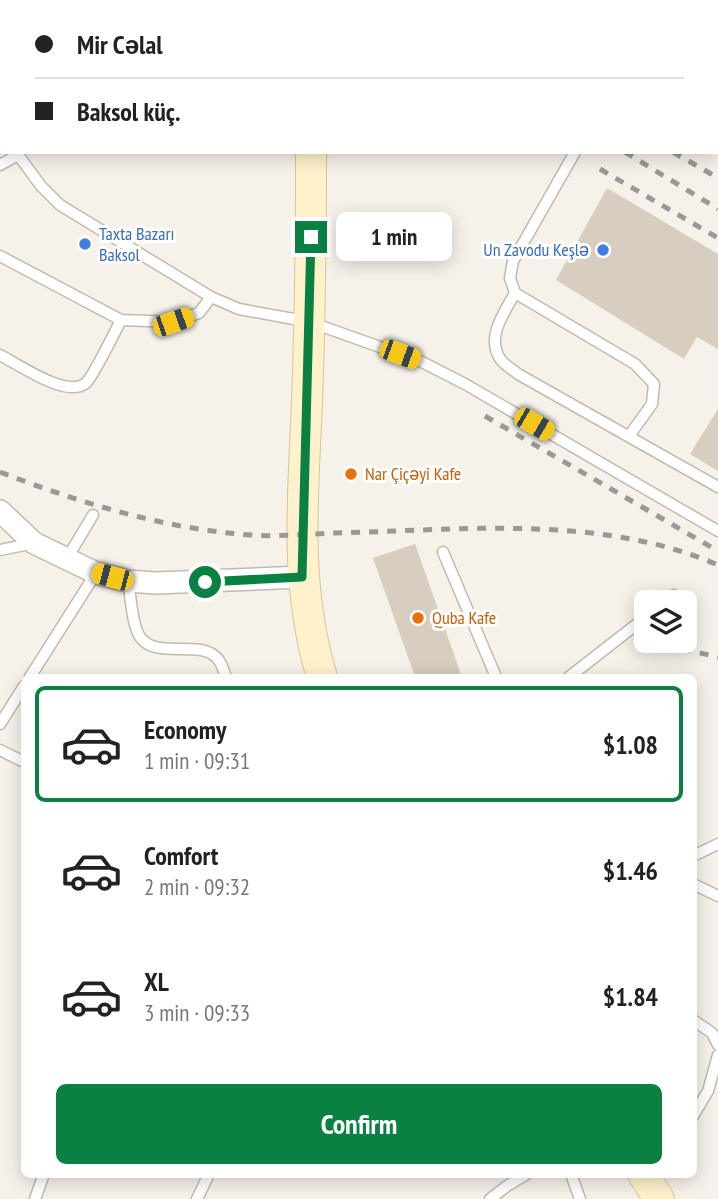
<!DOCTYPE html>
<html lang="en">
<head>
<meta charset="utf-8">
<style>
  body { margin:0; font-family:"PT Sans Narrow",sans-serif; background:#f6f6f6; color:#222; height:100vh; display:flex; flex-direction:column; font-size:26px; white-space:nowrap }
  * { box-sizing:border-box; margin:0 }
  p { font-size:23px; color:#767676 }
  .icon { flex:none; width:38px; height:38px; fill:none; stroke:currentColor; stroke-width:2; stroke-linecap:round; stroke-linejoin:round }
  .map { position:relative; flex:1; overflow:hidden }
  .details { position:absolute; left:21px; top:674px; width:676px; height:504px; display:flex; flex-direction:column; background:#fff; border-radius:10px; box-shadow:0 4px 18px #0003 }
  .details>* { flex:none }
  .top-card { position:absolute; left:0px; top:0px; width:719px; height:154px; box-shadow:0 4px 18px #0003; display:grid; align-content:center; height:154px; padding:0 35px; background:#fff }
  .tools { position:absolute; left:634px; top:590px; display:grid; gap:14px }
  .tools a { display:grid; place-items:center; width:63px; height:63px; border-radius:10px; background:#fff; box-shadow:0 4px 18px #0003; font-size:35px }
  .end { position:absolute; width:32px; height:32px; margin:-16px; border:9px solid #0b8043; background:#fff; box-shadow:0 0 0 4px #fff }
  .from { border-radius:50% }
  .bubble { position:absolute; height:49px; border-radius:10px; background:#fff; box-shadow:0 4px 18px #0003; font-size:23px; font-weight:600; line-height:49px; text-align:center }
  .car { position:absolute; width:21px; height:42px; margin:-21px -10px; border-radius:9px; box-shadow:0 0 5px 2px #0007; background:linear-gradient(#f5c518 24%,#345 0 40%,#f5c518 0 76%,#345 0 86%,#f5c518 0) }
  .top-card b { display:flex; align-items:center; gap:24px; height:66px; font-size:26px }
  .top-card b+b { border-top:2px solid #e0e0e0 }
  .top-card i { width:18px; height:18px; background:#222 }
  ul { padding:12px 0 0; list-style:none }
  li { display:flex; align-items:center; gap:21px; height:116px; margin:0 14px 10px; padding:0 21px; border:4px solid transparent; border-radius:10px }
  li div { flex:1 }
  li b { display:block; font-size:26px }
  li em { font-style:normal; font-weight:600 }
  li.selected { border-color:#0b8043 }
  li>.icon { width:63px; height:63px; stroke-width:1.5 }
  .button { display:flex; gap:14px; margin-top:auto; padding:14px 35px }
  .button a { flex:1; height:80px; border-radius:10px; background:#0b8043; color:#fff; font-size:28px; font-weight:600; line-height:80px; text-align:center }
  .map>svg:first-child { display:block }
  .building { fill:#d8cebf }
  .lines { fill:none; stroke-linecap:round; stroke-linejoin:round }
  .lane-casing { stroke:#c2baac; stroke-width:13 }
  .street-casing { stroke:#c2baac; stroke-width:24 }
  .secondary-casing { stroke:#d7c699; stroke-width:32 }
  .lane { stroke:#fff; stroke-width:10 }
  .street { stroke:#fff; stroke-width:21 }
  .secondary { stroke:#fff1cb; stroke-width:30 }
  .rail { stroke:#999; stroke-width:5; stroke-dasharray:9 9; stroke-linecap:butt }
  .route { stroke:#0b8043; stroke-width:9 }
  .shop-dot { fill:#3f7fe0; stroke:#fff; stroke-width:2.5 }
  .food-dot { fill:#e8710a; stroke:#fff; stroke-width:2.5 }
  .labels { text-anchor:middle; stroke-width:6; stroke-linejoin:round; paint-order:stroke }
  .shop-label { font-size:18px; fill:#366cbe; stroke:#fff; text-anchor:start }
  .food-label { font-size:18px; fill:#c56008; stroke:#fff; text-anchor:start }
</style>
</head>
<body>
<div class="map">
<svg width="718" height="1199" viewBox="0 0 718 1199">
  <rect width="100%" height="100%" fill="#f6f2ea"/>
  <path class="building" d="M607,188L718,254V349L697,337L684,359L556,280Z
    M718,409V471L690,454Z
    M415,544L462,677H415L373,558Z"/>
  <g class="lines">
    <defs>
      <path id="lane" d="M395,2L396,0
        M661,2L662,0
        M0,128L2,131
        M16,152L41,186L60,205L211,297L239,309L310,322L422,362L465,384L718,531
        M575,152L513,261L510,278L515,293L635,364L654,384L652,404L629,436
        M0,165L18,155
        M0,256L121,320L173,322L199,313L211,297
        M515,293C504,313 485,338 501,360C505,365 513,370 518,374L718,487
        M0,355C18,364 67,399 86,383C93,376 115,332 121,320
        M0,550L34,543
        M443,552L496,677
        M66,560L93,515
        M128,581C131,597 131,616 137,631C148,661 191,641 212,654C221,659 223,669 226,677
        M665,602L674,595
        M30,677L96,573
        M569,677L646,617
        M0,724L24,686
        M0,750L24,762
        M693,856L718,844
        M693,884L718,896
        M693,1020L712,1033L718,1045
        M693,1116L708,1091L718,1055
        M571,1174L580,1199
        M35,1199L44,1174
        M197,1199L209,1174
        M490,1199L507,1186L527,1174"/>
      <path id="street" d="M0,511L34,543L96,573L128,581L156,583L302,577"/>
      <path id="secondary" d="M311,0V2
        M311,152C311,236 310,319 307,402C303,497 294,585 322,677
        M643,1174L659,1199"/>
    </defs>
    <use href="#lane" class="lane-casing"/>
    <use href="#street" class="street-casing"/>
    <use href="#secondary" class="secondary-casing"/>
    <use href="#lane" class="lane"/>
    <use href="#street" class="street"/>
    <use href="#secondary" class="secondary"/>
    <path class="rail" d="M718,141V142
      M625,152L718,209
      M673,152L718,178
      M600,169L718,238
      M485,416L718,551
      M0,472C81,503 164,529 251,535C279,537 308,534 336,533C462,530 599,514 718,565
      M647,641L718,657"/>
  </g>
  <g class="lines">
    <path class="route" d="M205,582L302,577L311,237"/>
  </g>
  <g class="shop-dot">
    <circle cx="85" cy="244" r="7"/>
    <circle cx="603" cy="250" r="7"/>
  </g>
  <g class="food-dot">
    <circle cx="351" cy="474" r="7"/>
    <circle cx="418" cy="618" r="7"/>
  </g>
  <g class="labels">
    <g class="shop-label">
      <text x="99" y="240">Taxta Bazarı<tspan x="99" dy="21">Baksol</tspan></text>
      <text x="589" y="256" text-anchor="end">Un Zavodu Keşlə</text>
    </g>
    <g class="food-label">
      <text x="365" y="480">Nar Çiçəyi Kafe</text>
      <text x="432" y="624">Quba Kafe</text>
    </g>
  </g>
</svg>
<div class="tools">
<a><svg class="icon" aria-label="layers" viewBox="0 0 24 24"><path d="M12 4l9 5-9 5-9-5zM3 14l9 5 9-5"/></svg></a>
</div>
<i class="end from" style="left:205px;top:582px"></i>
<i class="end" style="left:311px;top:237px"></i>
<div class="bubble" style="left:336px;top:212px;width:116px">1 min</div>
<i class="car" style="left:173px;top:322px;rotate:71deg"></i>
<i class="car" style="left:400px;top:354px;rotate:110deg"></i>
<i class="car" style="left:534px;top:424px;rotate:120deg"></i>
<i class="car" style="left:112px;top:577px;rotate:285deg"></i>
<div class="top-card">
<b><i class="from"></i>Mir Cəlal</b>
<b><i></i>Baksol küç.</b>
</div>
<section class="details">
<ul>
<li class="selected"><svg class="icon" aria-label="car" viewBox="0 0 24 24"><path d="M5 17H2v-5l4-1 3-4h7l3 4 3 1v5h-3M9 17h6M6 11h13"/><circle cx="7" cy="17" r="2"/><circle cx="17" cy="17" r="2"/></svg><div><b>Economy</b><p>1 min · 09:31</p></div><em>$1.08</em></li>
<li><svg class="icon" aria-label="car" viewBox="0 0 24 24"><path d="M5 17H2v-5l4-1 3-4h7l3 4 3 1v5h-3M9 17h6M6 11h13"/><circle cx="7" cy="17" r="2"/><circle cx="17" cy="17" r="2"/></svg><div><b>Comfort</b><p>2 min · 09:32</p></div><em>$1.46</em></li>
<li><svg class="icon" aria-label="car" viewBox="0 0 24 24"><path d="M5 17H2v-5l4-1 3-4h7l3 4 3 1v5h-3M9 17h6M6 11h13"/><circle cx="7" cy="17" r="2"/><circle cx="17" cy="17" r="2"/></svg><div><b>XL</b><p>3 min · 09:33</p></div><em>$1.84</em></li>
</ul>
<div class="button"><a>Confirm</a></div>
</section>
</div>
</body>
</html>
